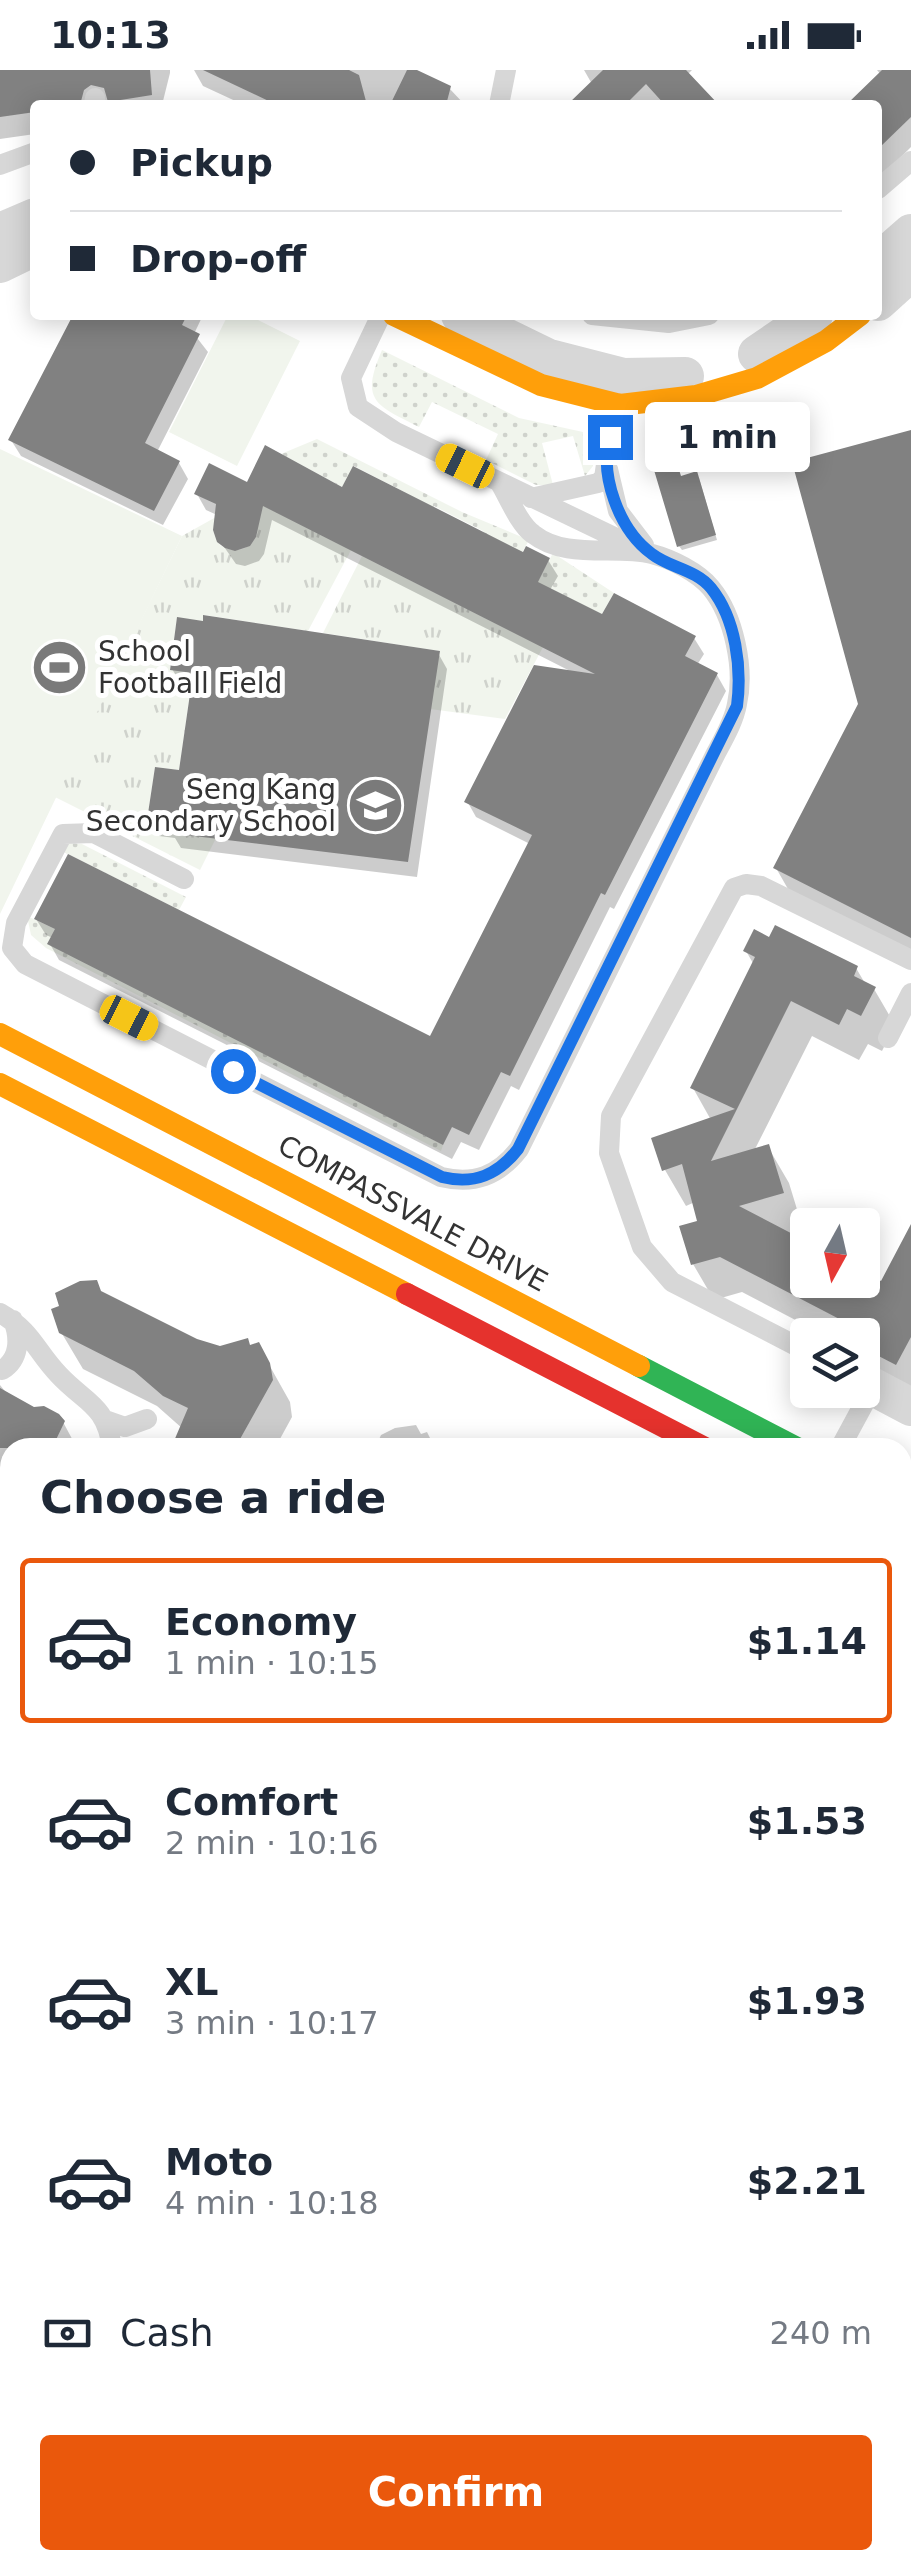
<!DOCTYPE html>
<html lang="en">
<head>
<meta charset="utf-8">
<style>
  body { margin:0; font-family:"DejaVu Sans",sans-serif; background:#f2f2f3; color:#1f2937; height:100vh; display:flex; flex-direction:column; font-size:38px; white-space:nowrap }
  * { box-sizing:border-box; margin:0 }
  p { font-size:32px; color:#747a83 }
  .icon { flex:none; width:55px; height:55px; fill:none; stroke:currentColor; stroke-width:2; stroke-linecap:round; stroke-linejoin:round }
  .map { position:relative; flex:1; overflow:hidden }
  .drawer { position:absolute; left:0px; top:1368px; width:912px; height:1132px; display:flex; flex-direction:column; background:#fff; border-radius:30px 30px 0 0; box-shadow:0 5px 25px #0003 }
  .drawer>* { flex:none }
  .hud { position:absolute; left:30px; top:30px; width:852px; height:220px; border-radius:10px; box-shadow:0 5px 25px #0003; display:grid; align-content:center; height:220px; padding:0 40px; background:#fff }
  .needle { width:65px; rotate:188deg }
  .tools { position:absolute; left:790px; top:1138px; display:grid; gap:20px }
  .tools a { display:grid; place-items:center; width:90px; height:90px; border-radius:10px; background:#fff; box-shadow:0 5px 25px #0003; font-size:50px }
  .end { position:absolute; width:45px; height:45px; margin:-22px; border:12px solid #1a73e8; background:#fff; box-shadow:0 0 0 5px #fff }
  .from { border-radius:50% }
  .bubble { position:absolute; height:70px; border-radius:10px; background:#fff; box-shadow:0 5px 25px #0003; font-size:32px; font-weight:700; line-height:70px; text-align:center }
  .car { position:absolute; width:30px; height:60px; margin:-30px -15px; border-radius:12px; box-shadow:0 0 8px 2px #0007; background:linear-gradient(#f5c518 24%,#345 0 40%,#f5c518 0 76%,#345 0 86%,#f5c518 0) }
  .hud b { display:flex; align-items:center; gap:35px; height:95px; font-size:38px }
  .hud b+b { border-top:2px solid #e0e1e3 }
  .hud i { width:25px; height:25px; background:#1f2937 }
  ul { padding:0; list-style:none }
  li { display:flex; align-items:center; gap:30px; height:165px; margin:0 20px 15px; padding:0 20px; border:5px solid transparent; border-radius:10px }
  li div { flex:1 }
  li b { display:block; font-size:38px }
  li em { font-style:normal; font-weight:700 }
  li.current { border-color:#ea580c }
  li>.icon { width:90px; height:90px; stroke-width:1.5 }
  h2 { padding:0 40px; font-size:45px; line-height:120px }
  .pay { display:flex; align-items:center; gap:25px; height:110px; padding:0 40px; font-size:38px }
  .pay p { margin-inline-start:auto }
  .cta { display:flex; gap:20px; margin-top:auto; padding:20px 40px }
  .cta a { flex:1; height:115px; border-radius:10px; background:#ea580c; color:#fff; font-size:40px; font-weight:700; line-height:115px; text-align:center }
  .status { display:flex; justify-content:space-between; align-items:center; height:70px; padding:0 50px; background:#fff; direction:ltr }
  .status svg { height:28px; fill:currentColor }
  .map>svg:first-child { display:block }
  .grass { fill:url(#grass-dots) }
  .park { fill:url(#park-tufts) }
  .garden { fill:#f1f5ed }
  .shadow { fill:#0003 }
  .building { fill:#818181 }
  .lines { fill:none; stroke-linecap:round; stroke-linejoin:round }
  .lane { stroke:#d7d7d7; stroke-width:20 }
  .street { stroke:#d7d7d7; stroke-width:38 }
  .fast { stroke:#30b455; stroke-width:22 }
  .slow { stroke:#ff9f0a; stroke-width:22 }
  .jam { stroke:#e5322d; stroke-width:22 }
  .route { stroke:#1a73e8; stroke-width:12 }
  .labels { text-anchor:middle; stroke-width:10; stroke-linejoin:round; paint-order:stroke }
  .poi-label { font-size:28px; fill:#333; stroke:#fff; text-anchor:start }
  .street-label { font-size:28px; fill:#333; stroke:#fff }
</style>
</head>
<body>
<div class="status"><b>10:13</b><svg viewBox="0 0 49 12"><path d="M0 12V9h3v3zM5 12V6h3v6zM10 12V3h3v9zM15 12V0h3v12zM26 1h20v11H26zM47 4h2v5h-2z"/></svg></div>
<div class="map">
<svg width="911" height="2499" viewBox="0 0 911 2499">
  <defs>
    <pattern id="grass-dots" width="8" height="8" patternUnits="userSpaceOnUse" patternTransform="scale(2.5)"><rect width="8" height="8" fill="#f1f5ed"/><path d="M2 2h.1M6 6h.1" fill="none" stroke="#cfd2cc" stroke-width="1.8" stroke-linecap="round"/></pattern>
    <pattern id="park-tufts" width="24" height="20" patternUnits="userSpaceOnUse" patternTransform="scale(2.5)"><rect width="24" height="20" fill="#f1f5ed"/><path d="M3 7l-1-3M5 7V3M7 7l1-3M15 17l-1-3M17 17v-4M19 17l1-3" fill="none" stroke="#cfd2cc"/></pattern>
  </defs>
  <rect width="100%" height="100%" fill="#fff"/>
  <path class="grass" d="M382,280L519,348L583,362L593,396L585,406L573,366L542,373L553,415H536L486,390L498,364L432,332L419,357C375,335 360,331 382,280Z
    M317,369L462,442L529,470L497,528L483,461L434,436L424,455L410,425L354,396L342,417L281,384Z
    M553,483L614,523L602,544L522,541Z
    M69,773L82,774L186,827L179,840L60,780Z
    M27,846L55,859L48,873L443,1075L441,1081L46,878L31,865Z"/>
  <path class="park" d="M258,433L351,480L308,561L204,545L203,551L177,548L170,599L193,603L179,700L155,697L147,750L170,754V763L216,768L200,800L55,727L182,466L216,447L213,460L220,475C234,484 248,481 256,467Z
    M362,486L543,577L505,649L430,639L439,581L323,563Z"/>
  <path class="garden" d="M228,245H248L300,271L237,396L169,362Z
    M0,379L182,466L0,844Z
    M0,2076L10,2088V2228L0,2233Z"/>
  <path class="shadow" d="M0,0H170V3L162,35H35V64L0,69Z
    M194,0H416L449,18L465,35H244L203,16Z
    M584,0H692L687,5L716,35H586L592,14Z
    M877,0H911V77L878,110V35H850L881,5Z
    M76,245H203L194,264L208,282L157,382L179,393L188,409L163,455L21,386L11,370Z
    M911,363V881L788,819L776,798L861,634Z
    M681,408H699L717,470L682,480L679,476Z
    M249,415L344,420L524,485L548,490L558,506L550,520L603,548L694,568L704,584L697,595L717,605L726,621L614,839L610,837L519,1020L511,1016L479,1080L461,1072L452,1089L59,890L50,874L53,868L46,865L36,849L432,969L530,774L476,747L467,731L572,602L272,450L264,484L259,491L245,496L236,494L220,471L217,445L206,440L197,424Z
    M438,583L447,599L417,807L181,778L175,768L159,766L150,750L181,703L193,617L182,615L172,599Z
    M746,881L856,898L866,915L874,919L895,955L882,981L868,974L859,990L812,966L754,1081L768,1077L789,1113L803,1159L787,1164L808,1210L882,1214L911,1169V1327L889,1315L875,1292L862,1285V1265H824L742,1222L714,1230L693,1194L700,1153L695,1132L686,1136L665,1100L711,1050L693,1018L754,895Z
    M103,1224L196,1271L220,1279L258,1275L290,1332L292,1347L275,1378H174L183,1359L157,1336L83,1299L61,1262Z
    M0,1315L8,1325L63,1352L77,1378H10V1495L0,1481Z
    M416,1355L421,1364L427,1362L435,1378H375L381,1365L395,1358Z
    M0,1585L10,1601V1901L0,1924Z
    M902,1621L911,1626V1701L902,1697Z
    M911,1715V1754L902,1739V1718Z
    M911,1789V1890L902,1894V1806Z
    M24,2490H357L362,2499H20Z"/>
  <path class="building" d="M0,0H150L152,25L108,32L104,18L91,15L84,20L80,35H35V42L0,47Z
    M203,0H349L359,5L367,35H277Z
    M407,0H417L451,16L446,35H390Z
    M603,0H686L719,35H665L646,14L625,35H567Z
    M882,0H911V47L878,79V35H846Z
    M73,245H187L182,255L200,264L145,373L180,391L154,441L8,370Z
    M911,360V868L773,798L858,634L792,392Z
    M265,375L342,417L353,396L523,482L526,476L550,488L538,512L602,544L614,523L696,566L685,586L718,603L605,825L601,823L510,1006L501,1002L469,1065L452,1057L443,1075L47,874L55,859L34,849L68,784L430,966L532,765L464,732L534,595L595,604L263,436L256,467L250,476L235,481L225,478L217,472L213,460L216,434L194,424L209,393L247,412Z
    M674,384L681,406L697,401L716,465L677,477L651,390Z
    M203,545L440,581L408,792L169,763L170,754L147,750L155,697L179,700L193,603L170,600L177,547L203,551Z
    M775,855L858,896L854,906L876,917L861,946L847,939L839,955L791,931L711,1091L769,1074L784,1123L739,1136L808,1172V1210H862V1201L881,1211L911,1154V1267L896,1295L865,1279L872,1266L720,1187L691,1195L679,1156L697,1151L682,1094L662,1101L651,1068L735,1039L690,1018L755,887L743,881L754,859L769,867Z
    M97,1210L101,1221L197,1269L220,1276L248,1268L250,1275L259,1272L270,1293L273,1310L235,1378H171L188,1338L163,1326L134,1301L59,1263L51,1239L59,1236L55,1223L80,1211Z
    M0,1318L34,1337L44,1336L59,1344L65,1351L52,1378H0Z"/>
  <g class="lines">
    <path class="lane" d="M94,35L95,28
      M499,35L506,0
      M0,95L35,82
      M878,119L911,91
      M381,245L351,308L358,337L396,362L637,478
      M592,245L669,253L709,245
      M608,399L618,441L644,475
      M531,428L598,413L604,408L610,367L622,351L620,337
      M184,809L94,763L63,764L16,853L12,878L25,894L441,1107C474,1115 498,1106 519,1079L716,683C724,668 734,651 737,634C745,599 734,546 711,518C698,502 671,489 652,484C614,475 566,490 533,464C519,454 509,428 500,413
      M888,968L911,923
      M0,1243C33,1262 35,1280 59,1305C85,1333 106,1334 112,1378
      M808,1282L672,1212L642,1177L609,1083L611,1046L734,818L746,814L761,816L911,890
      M2,1300C20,1289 20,1268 13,1250
      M105,1350L125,1357L147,1349
      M840,1378L873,1317
      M0,1946L10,1959"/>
    <path class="street" d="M0,162L35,147
      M878,192L911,163
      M0,194L35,177
      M878,232L911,202
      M460,245L549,288L623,307L685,306
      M757,284L814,245
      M862,1311L911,1337
      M0,2317L10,2307"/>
    <path class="fast" d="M639,1296L797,1378"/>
    <path class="slow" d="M394,245L541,315L620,335L696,326L757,308L826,271L860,245
      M0,964L639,1296
      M0,1014L407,1224
      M902,1480L911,1485
      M878,2490L884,2499
      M792,2499L796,2490"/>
    <path class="jam" d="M407,1224L705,1378
      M902,1432L911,1436
      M902,2178L911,2161
      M902,2282L911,2264
      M742,2499L747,2490"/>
  </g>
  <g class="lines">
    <path class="route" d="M233,1001L442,1107C474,1115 498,1105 518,1079L737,636C742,598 736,549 711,518C695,499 670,498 652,484C619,460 599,405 610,367"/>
  </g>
  <defs>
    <symbol id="stadium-disc" viewBox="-11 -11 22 22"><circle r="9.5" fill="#7a7a7a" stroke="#fff"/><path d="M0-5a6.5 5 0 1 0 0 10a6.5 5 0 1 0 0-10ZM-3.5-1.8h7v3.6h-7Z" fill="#fff"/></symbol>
    <symbol id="school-disc" viewBox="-11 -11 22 22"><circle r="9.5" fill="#7a7a7a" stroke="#fff"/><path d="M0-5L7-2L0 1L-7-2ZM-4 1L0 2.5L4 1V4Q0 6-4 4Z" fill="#fff"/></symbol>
  </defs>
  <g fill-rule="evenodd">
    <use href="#stadium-disc" x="28" y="566" width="63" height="63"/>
    <use href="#school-disc" x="344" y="704" width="63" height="63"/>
  </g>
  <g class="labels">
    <g class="poi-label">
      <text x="98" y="591">School<tspan x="98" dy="32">Football Field</tspan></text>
      <text x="336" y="729" text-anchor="end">Seng Kang<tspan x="336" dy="32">Secondary School</tspan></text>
    </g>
    <g class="street-label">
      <text transform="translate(413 1143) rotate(28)" y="10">COMPASSVALE DRIVE</text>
    </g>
  </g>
</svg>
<div class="tools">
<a><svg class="needle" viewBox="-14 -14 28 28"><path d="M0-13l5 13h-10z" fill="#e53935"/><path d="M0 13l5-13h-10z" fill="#747a83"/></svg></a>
<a><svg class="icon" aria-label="layers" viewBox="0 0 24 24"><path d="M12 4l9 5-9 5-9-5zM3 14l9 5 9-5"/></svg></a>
</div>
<i class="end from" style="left:233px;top:1001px"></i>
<i class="end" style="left:610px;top:367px"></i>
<div class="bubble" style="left:645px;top:332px;width:165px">1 min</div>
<i class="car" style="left:465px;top:396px;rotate:296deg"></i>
<i class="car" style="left:129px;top:948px;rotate:117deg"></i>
<div class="hud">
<b><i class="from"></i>Pickup</b>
<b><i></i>Drop-off</b>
</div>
<section class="drawer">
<h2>Choose a ride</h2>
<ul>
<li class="current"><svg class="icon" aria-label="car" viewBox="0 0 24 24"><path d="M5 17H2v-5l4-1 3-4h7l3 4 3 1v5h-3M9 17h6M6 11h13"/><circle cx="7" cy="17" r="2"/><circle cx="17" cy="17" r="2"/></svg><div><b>Economy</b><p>1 min · 10:15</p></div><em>$1.14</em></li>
<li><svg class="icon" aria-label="car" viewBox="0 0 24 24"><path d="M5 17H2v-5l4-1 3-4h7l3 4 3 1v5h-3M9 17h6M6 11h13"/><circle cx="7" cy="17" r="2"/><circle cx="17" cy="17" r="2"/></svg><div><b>Comfort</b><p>2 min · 10:16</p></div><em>$1.53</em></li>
<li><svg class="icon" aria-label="car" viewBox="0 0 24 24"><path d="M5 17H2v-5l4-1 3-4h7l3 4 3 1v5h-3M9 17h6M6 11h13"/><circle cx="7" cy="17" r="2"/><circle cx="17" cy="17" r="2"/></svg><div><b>XL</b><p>3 min · 10:17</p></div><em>$1.93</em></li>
<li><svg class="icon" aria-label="car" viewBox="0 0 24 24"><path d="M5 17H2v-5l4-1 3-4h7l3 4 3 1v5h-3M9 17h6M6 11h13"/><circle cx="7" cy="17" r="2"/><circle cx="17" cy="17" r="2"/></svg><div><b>Moto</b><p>4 min · 10:18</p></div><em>$2.21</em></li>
</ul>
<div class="pay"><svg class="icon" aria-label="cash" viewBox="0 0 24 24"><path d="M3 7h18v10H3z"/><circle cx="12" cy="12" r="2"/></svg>Cash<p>240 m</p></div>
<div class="cta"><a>Confirm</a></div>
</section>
</div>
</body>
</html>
